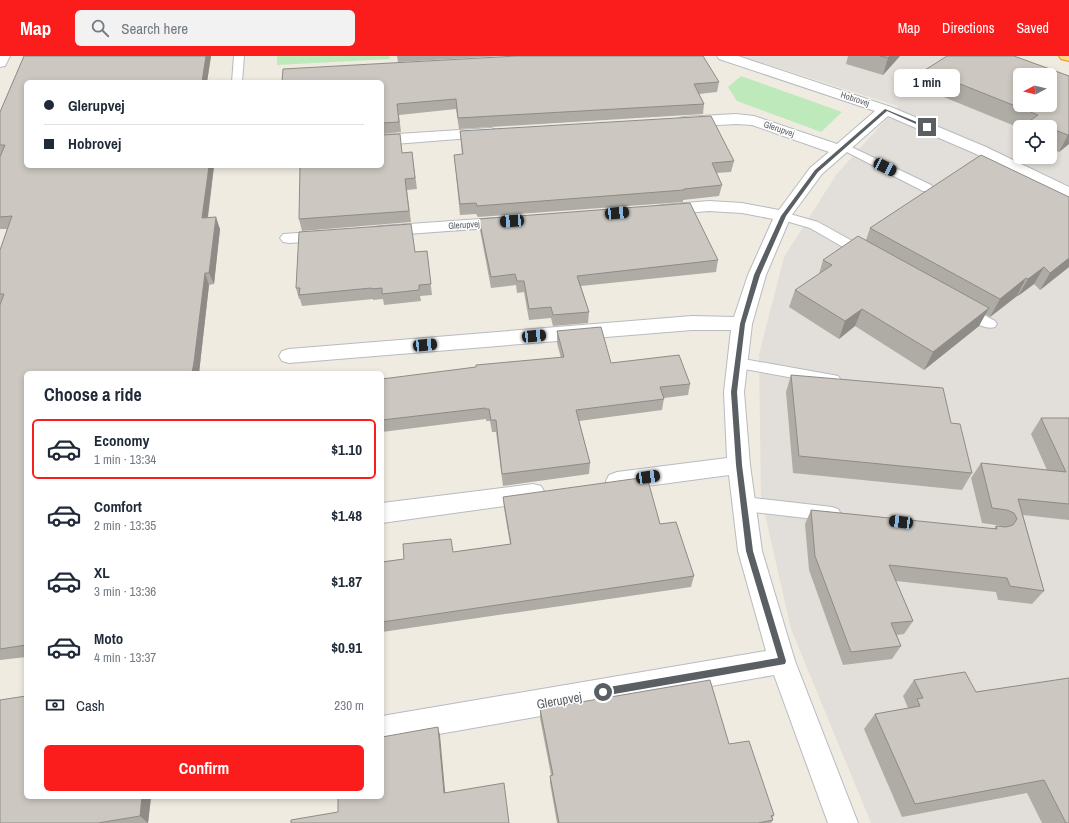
<!DOCTYPE html>
<html lang="en">
<head>
<meta charset="utf-8">
<style>
  body { margin:0; font-family:"Archivo Narrow",sans-serif; background:#f2f2f3; color:#1f2937; height:100vh; display:flex; flex-direction:column; font-size:15px; white-space:nowrap }
  * { box-sizing:border-box; margin:0 }
  p { font-size:13px; color:#747a83 }
  .icon { flex:none; width:22px; height:22px; fill:none; stroke:currentColor; stroke-width:2; stroke-linecap:round; stroke-linejoin:round }
  .map { position:relative; flex:1; overflow:hidden }
  .sheet { position:absolute; left:24px; top:315px; width:360px; height:428px; display:flex; flex-direction:column; background:#fff; border-radius:6px; box-shadow:0 2px 6px #0003 }
  .sheet>* { flex:none }
  .hud { position:absolute; left:24px; top:24px; width:360px; height:88px; border-radius:6px; box-shadow:0 2px 6px #0003; display:grid; align-content:center; height:88px; padding:0 20px; background:#fff }
  .needle { width:26px; rotate:263deg }
  .fabs { position:absolute; left:1013px; top:12px; display:grid; gap:8px }
  .fabs a { display:grid; place-items:center; width:44px; height:44px; border-radius:6px; background:#fff; box-shadow:0 2px 6px #0003; font-size:20px }
  .end { position:absolute; width:18px; height:18px; margin:-9px; border:5px solid #5a5f64; background:#fff; box-shadow:0 0 0 2px #fff }
  .from { border-radius:50% }
  .bubble { position:absolute; height:28px; border-radius:6px; background:#fff; box-shadow:0 2px 6px #0003; font-size:13px; font-weight:800; line-height:28px; text-align:center }
  .car { position:absolute; width:12px; height:24px; margin:-12px -6px; border-radius:5px; box-shadow:0 0 3px 1px #0007; background:linear-gradient(#222 24%,#8ab4d8 0 40%,#222 0 76%,#8ab4d8 0 86%,#222 0) }
  .hud b { display:flex; align-items:center; gap:14px; height:38px; font-size:15px }
  .hud b+b { border-top:1px solid #e0e1e3 }
  .hud i { width:10px; height:10px; background:#1f2937 }
  ul { padding:0; list-style:none }
  li { display:flex; align-items:center; gap:12px; height:60px; margin:0 8px 6px; padding:0 12px; border:2px solid transparent; border-radius:6px }
  li div { flex:1 }
  li b { display:block; font-size:15px }
  li em { font-style:normal; font-weight:800 }
  li.current { border-color:#fa1d1c }
  li>.icon { width:36px; height:36px; stroke-width:1.5 }
  h2 { padding:0 20px; font-size:18px; line-height:48px }
  .pay { display:flex; align-items:center; gap:10px; height:44px; padding:0 20px; font-size:15px }
  .pay p { margin-inline-start:auto }
  .primary-button { display:flex; gap:8px; margin-top:auto; padding:8px 20px }
  .primary-button a { flex:1; height:46px; border-radius:6px; background:#fa1d1c; color:#fff; font-size:16px; font-weight:800; line-height:46px; text-align:center }
  header { display:flex; align-items:center; gap:24px; box-sizing:border-box; height:56px; padding:0 20px; background:#fa1d1c; color:#fff }
  header strong { font-size:19px }
  nav { display:flex; gap:22px; margin-inline-start:auto; font-size:14px }
  .search { width:280px; height:36px; background:#f2f2f3; display:flex; align-items:center; gap:10px; box-sizing:border-box; padding:0 14px; border-radius:6px; color:#747a83; font-size:15px }
  .map>svg:first-child { display:block }
  .industrial { fill:#e2ded9; fill-rule:evenodd }
  .green { fill:#bee9bb }
  .lines { fill:none; stroke-linecap:round; stroke-linejoin:round }
  .lane-casing { stroke:#b7bbc0; stroke-width:2 }
  .street-casing { stroke:#b7bbc0; stroke-width:2 }
  .highway-casing { stroke:#f09300; stroke-width:2 }
  .lane { fill:#fff; fill-rule:evenodd }
  .street { fill:#fff; fill-rule:evenodd }
  .highway { fill:#ffd888; fill-rule:evenodd }
  .wall { fill:#afaba5 }
  .shaded-wall { fill:#8f8b86 }
  .building { fill:#ccc7c0; stroke:#8f8b86; fill-rule:evenodd }
  .route { fill:#5a5f64 }
  .labels { text-anchor:middle; stroke-width:3; stroke-linejoin:round; paint-order:stroke }
  .far-street-label { font-size:9px; fill:#5a5f64; stroke:#fff }
  .near-street-label { font-size:13px; fill:#5a5f64; stroke:#fff }
</style>
</head>
<body>
<header>
<strong>Map</strong>
<div class="search"><svg class="icon" aria-label="search" viewBox="0 0 24 24"><circle cx="10" cy="10" r="6"/><path d="M15 15l6 6"/></svg>Search here</div>
<nav><a>Map</a><a>Directions</a><a>Saved</a></nav>
</header>
<div class="map">
<svg width="1069" height="767" viewBox="0 0 1069 767">
  <rect width="100%" height="100%" fill="#efebe1"/>
  <path class="industrial" d="M741,0H992L1069,22V767H871L791,573L761,441L759,299L784,201L836,119L898,50ZM1020,19H1050V49H1020ZM1020,71H1050V101H1020Z"/>
  <path class="green" d="M277,0H389L390,3L277,9Z
    M741,20L842,56L821,76L737,45L728,31Z"/>
  <g class="lines">
    <defs>
      <path id="lane" d="M234,0H244L242,26H232Z
        M843,87L931,129L933,132L931,135H923L839,92L837,90L839,88Z
        M783,156L818,166L872,196L874,199L872,202L867,203L862,202L810,172L779,163L777,160L779,157Z
        M964,248L995,265L997,268L995,271C983,275 969,262 959,256L957,253L959,250Z
        M738,302L833,319L838,320L841,324L838,328L833,329L733,311L731,307L733,303Z
        M744,441L832,451L838,453L841,458L838,463L832,465L744,455L738,453L736,448L738,443Z"/>
      <path id="street" d="M0,0H10L5,10L0,11Z
        M717,0H738L891,51L986,91L1069,131V142L1063,141L974,97L888,60L822,118L791,160L766,219L752,268L744,336L750,409L762,495L795,605L858,767H828L774,619L382,688V660L766,595L738,495L729,419L617,434L609,431L606,425L609,419L617,416L727,402L724,336L731,274H692L289,307L282,305L279,300L282,295L289,293L692,260L734,261L748,219L773,163L742,157L709,155L663,159L657,158L654,154L657,150L663,149L709,145L742,147L779,154L810,112L829,96L752,69L736,68L683,71L678,69L675,66L678,63L683,61L736,58L754,60L837,88L875,55L719,3Z
        M491,72L496,74L499,77L496,80L382,89V79Z
        M509,161L515,162L518,166L515,170L381,180L375,179L372,175L375,171L381,170Z
        M327,175L333,176L336,180L333,184L289,187L283,186L280,182L283,178Z
        M533,428L541,430L545,437L541,444L533,446L382,467V447Z"/>
      <path id="highway" d="M1059,0H1069V5L1061,3Z"/>
    </defs>
    <use href="#lane" class="lane-casing"/>
    <use href="#street" class="street-casing"/>
    <use href="#highway" class="highway-casing"/>
    <use href="#lane" class="lane"/>
    <use href="#street" class="street"/>
    <use href="#highway" class="highway"/>
  </g>
  <path class="wall" d="M24,0H211L207,26L26,110H214L208,162L220,173L214,228L209,229L199,317H26V601L0,604V194L7,173H0V56Z
    M397,0H501L398,6Z
    M848,0H900L883,19L846,8Z
    M925,14L1069,20V88L1059,96L1050,92V71H1020V72L919,31Z
    M382,26H719L717,36L699,38L704,48L703,58L459,73L456,53L399,59L401,76L382,78Z
    M460,75L734,105L731,116L716,117L722,129L719,140L683,144V146L478,161L476,158L460,159L454,99H462Z
    M412,96L417,133L407,134L411,166L302,175L299,163L403,97Z
    M1069,141V211L1040,234L1034,228L1018,240H1017L990,261L985,258L979,270L924,314L855,270L839,283L789,251L795,234L819,218L823,204L866,184L870,172Z
    M479,163L718,204L716,216L581,230L589,256L588,267L553,270L551,262L529,264L524,236L517,237L516,229L491,232L480,174Z
    M427,195L432,239L420,240L421,245L384,249L383,243L373,244V243L302,250L300,243H299L296,232L415,196Z
    M557,275L611,307L690,328L688,339L664,342L662,354L579,365L590,407L589,418L503,430L496,376H492L490,365H486V363L382,376V323L561,302L557,287Z
    M791,319L972,417L962,434L793,417L786,336Z
    M1041,362H1069V464L1023,459L1044,535L1032,548L998,544L996,536L896,525L913,565L904,578L897,579L901,590L892,603L843,609L809,514L805,468L811,454L994,473L996,470H1001L996,469L982,467L971,422L981,407L1047,414L1031,378Z
    M503,441L660,468L694,520L691,531L382,576V506L510,488L504,452Z
    M1069,622V767H1042L1027,737L902,761L864,673L875,658L908,652L903,640L914,624L976,636Z
    M540,653L729,688L774,759L772,763L773,764L771,767H557L550,727V720L551,719L540,662Z
    M26,741H151L148,767H0Z"/>
  <path class="shaded-wall" d="M206,0H211L207,26H202Z
    M890,0H900L883,19L888,2Z
    M1069,78V88L1059,96L1068,79Z
    M209,110H214L206,174L202,162Z
    M216,161L220,173L214,228L209,217Z
    M1069,202V211L1040,234L1050,217Z
    M1044,211L1034,228L1018,240L1028,223Z
    M205,217L209,229L199,317H192Z
    M1026,222L1017,240L990,261L1000,243Z
    M989,252L979,270L924,314L933,296Z
    M862,253L855,270L839,283L845,265Z
    M438,671L440,679L446,745L444,737Z
    M142,741H151L148,767L140,760Z"/>
  <path class="building" d="M24,0H206L202,26H26V110H209L202,162L216,161L209,217H205L194,306L192,317H26V589L0,593V249L4,238H0V194L12,160L0,161V101L5,89H0V56Z
    M517,0H703L719,26L694,28L704,48L458,62L456,43L397,48L399,66L382,67V26H282L283,13Z
    M880,0H890L888,2Z
    M947,0H1014L1069,20V78L1068,79L1050,72V71H1048L1031,64L1038,59L925,14ZM1020,19H1050V49H1020Z
    M711,60L734,105L712,107L722,129L684,133V134L477,150L476,147L460,148L454,99L463,98L460,75Z
    M400,78L402,97L412,96L415,122L405,123L409,155L299,163L300,110H382V79Z
    M981,99L1069,141V202L1050,217L1044,211L1028,223L1026,222L1000,243L870,172Z
    M690,147L718,204L577,220L589,256L553,259L551,251L529,253L524,225H517L515,218L491,221L479,163Z
    M411,168L415,196L427,195L431,228L419,229V234L382,238V232L371,233V232L299,239L300,232H296L299,176Z
    M858,180L989,252L933,296L862,253L845,265L795,234L832,209L823,204Z
    M601,271L611,307L679,299L690,328L660,331L664,343L576,354L590,407L502,418L496,364H491L489,353H485V352L382,364V323L476,311V309L564,301L557,275Z
    M791,319L943,332L951,367L960,368L972,417L799,400Z
    M1041,362H1069V448L1018,443L1044,535L1010,530L1007,522L889,509L913,565L891,567L901,590L851,596L815,500L811,454L997,473L996,470L1006,471L1013,469L1017,463L1014,457L1007,454L992,452L981,407L1066,416Z
    M647,421L660,468L676,466L694,520L382,566V506L404,503L403,488L451,483L453,496L511,488L503,441Z
    M965,616L976,636L1069,622V767H1066L1044,724L915,748L875,658L920,650L917,643L923,642L914,624Z
    M710,624L729,688L749,685L774,759L771,760L773,764L758,767H559L550,720L553,719L540,653Z
    M26,640V741H142L140,760L98,767H0V644Z
    M438,671L444,737L504,727L509,767H291V764L338,756V741H382V681Z"/>
  <path class="route" d="M885,53L929,71L925,72L887,55L818,116L786,160L760,219L745,268L737,336L742,409L753,495L786,605L785,608L603,640L600,639V633L603,632L778,602L746,495L736,409L731,336L740,268L754,219L781,160L815,114Z"/>
  <g class="labels">
    <g class="far-street-label">
      <text transform="translate(855 43) rotate(18)" y="3">Hobrovej</text>
      <text transform="translate(779 73) rotate(19)" y="3">Glerupvej</text>
      <text transform="translate(464 169) rotate(-4)" y="3">Glerupvej</text>
    </g>
    <g class="near-street-label">
      <text transform="translate(559 644) rotate(-10)" y="5">Glerupvej</text>
    </g>
  </g>
</svg>
<div class="fabs">
<a><svg class="needle" viewBox="-14 -14 28 28"><path d="M0-13l5 13h-10z" fill="#e53935"/><path d="M0 13l5-13h-10z" fill="#747a83"/></svg></a>
<a><svg class="icon" aria-label="locate" viewBox="0 0 24 24"><circle cx="12" cy="12" r="6"/><path d="M12 2v4M12 18v4M2 12h4M18 12h4"/></svg></a>
</div>
<i class="end from" style="left:603px;top:636px"></i>
<i class="end" style="left:927px;top:71px"></i>
<div class="bubble" style="left:894px;top:13px;width:66px">1 min</div>
<i class="car" style="left:885px;top:111px;rotate:116deg"></i>
<i class="car" style="left:617px;top:157px;rotate:85deg"></i>
<i class="car" style="left:512px;top:165px;rotate:266deg"></i>
<i class="car" style="left:534px;top:280px;rotate:85deg"></i>
<i class="car" style="left:425px;top:289px;rotate:85deg"></i>
<i class="car" style="left:648px;top:421px;rotate:82deg"></i>
<i class="car" style="left:901px;top:466px;rotate:277deg"></i>
<div class="hud">
<b><i class="from"></i>Glerupvej</b>
<b><i></i>Hobrovej</b>
</div>
<section class="sheet">
<h2>Choose a ride</h2>
<ul>
<li class="current"><svg class="icon" aria-label="car" viewBox="0 0 24 24"><path d="M5 17H2v-5l4-1 3-4h7l3 4 3 1v5h-3M9 17h6M6 11h13"/><circle cx="7" cy="17" r="2"/><circle cx="17" cy="17" r="2"/></svg><div><b>Economy</b><p>1 min · 13:34</p></div><em>$1.10</em></li>
<li><svg class="icon" aria-label="car" viewBox="0 0 24 24"><path d="M5 17H2v-5l4-1 3-4h7l3 4 3 1v5h-3M9 17h6M6 11h13"/><circle cx="7" cy="17" r="2"/><circle cx="17" cy="17" r="2"/></svg><div><b>Comfort</b><p>2 min · 13:35</p></div><em>$1.48</em></li>
<li><svg class="icon" aria-label="car" viewBox="0 0 24 24"><path d="M5 17H2v-5l4-1 3-4h7l3 4 3 1v5h-3M9 17h6M6 11h13"/><circle cx="7" cy="17" r="2"/><circle cx="17" cy="17" r="2"/></svg><div><b>XL</b><p>3 min · 13:36</p></div><em>$1.87</em></li>
<li><svg class="icon" aria-label="car" viewBox="0 0 24 24"><path d="M5 17H2v-5l4-1 3-4h7l3 4 3 1v5h-3M9 17h6M6 11h13"/><circle cx="7" cy="17" r="2"/><circle cx="17" cy="17" r="2"/></svg><div><b>Moto</b><p>4 min · 13:37</p></div><em>$0.91</em></li>
</ul>
<div class="pay"><svg class="icon" aria-label="cash" viewBox="0 0 24 24"><path d="M3 7h18v10H3z"/><circle cx="12" cy="12" r="2"/></svg>Cash<p>230 m</p></div>
<div class="primary-button"><a>Confirm</a></div>
</section>
</div>
</body>
</html>
